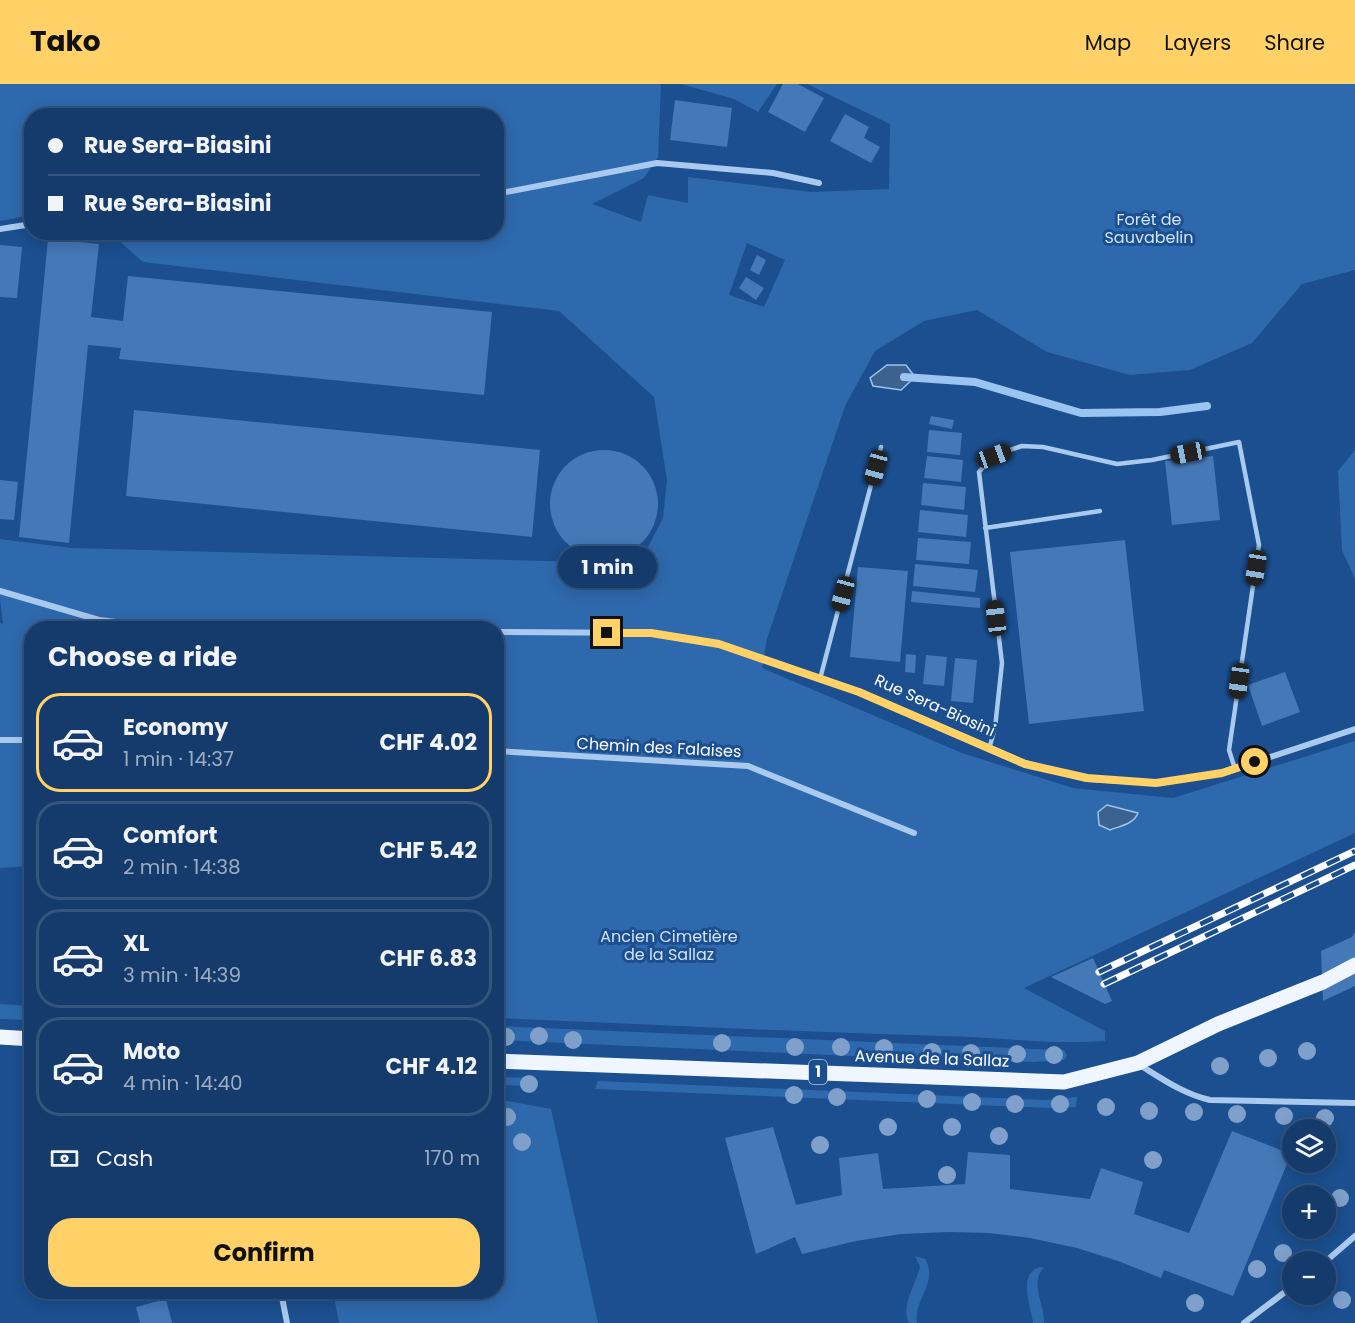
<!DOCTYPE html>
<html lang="en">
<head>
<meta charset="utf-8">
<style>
  body { margin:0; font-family:Poppins,sans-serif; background:#214673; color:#f1f3f6; height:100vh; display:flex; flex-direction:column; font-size:22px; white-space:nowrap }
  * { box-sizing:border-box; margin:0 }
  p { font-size:20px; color:#9dadc1 }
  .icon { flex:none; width:33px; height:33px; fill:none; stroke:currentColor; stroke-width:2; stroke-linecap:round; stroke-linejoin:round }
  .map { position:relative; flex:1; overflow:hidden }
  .side { position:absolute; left:24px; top:537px; width:480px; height:678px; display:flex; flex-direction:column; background:#143b6b; border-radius:24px; box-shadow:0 3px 15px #0003,0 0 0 2px #33557e }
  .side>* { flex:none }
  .top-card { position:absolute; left:24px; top:24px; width:480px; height:132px; border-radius:24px; box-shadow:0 3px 15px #0003,0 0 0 2px #33557e; display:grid; align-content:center; height:132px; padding:0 24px; background:#143b6b }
  .buttons { position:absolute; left:1282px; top:1035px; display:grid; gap:12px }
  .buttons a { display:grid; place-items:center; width:54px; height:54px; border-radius:50%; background:#143b6b; box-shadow:0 3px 15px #0003,0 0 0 2px #33557e; font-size:30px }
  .end { position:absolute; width:27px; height:27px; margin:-14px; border:8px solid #ffd166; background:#111; box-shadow:0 0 0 3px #111 }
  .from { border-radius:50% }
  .bubble { position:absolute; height:42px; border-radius:21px; background:#143b6b; box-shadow:0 3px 15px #0003,0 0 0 2px #33557e; font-size:20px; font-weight:700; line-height:42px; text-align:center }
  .car { position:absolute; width:18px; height:36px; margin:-18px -9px; border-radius:8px; box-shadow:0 0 4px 2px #0007; background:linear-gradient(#222 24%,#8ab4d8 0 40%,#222 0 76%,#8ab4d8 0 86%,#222 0) }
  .top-card b { display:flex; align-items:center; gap:21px; height:57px; font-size:22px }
  .top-card b+b { border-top:2px solid #33557e }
  .top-card i { width:15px; height:15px; background:#f1f3f6 }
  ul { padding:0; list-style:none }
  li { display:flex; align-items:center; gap:18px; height:99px; margin:0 12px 9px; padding:0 12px; border:3px solid #33557e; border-radius:24px }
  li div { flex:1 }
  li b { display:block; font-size:22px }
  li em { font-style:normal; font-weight:700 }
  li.selected { border-color:#ffd166 }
  li>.icon { width:54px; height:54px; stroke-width:1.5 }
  h2 { padding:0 24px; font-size:27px; line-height:72px }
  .pay { display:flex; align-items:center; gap:15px; height:66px; padding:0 24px; font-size:22px }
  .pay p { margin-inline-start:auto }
  .cta { display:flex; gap:12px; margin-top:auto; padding:12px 24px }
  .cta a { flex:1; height:69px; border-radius:24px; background:#ffd166; color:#111; font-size:24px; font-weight:700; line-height:69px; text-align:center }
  header { display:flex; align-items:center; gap:36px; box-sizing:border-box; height:84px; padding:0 30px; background:#ffd166; color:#111 }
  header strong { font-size:28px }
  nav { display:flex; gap:33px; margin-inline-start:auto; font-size:21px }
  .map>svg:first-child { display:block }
  .green { fill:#2e69ad; fill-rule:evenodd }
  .water { fill:#3c6290; stroke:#9cc4f0; stroke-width:1.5 }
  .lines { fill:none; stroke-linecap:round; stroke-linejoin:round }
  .stream { stroke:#9cc4f0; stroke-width:8 }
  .building { fill:#4478b7 }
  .service { stroke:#a9c9ee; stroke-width:4.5 }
  .minor { stroke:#a9c9ee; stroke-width:6 }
  .primary { stroke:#f0f6ff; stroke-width:15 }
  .rail-casing { stroke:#fff; stroke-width:7 }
  .rail { stroke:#1b4f8f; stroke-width:4.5; stroke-dasharray:14; stroke-linecap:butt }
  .tree { fill:#7ea0ca }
  .route { stroke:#ffd166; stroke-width:8 }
  .labels { text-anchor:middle; stroke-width:6; stroke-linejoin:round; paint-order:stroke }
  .shield { fill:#1b4f8f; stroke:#bbcadd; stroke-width:1.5 }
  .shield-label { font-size:15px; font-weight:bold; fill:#fff }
  .park-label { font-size:16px; fill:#cfe3fa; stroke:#1b4f8f }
  .street-label { font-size:16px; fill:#fff; stroke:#1b4f8f }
</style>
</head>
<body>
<header>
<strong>Tako</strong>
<nav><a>Map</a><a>Layers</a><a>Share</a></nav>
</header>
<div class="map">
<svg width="1355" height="1239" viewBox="0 0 1355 1239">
  <rect width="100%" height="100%" fill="#1b4f8f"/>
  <path class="green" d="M0,0H661L658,73L644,94L592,120L641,138L648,111L688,119V93L811,108L889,105L890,40L807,0H1355V186L1302,200L1252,259L1190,286L1130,291L1047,268L977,226L924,237L875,267L845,322L767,555L762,584L962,669L1073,704L1173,714L1355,657V749L1024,904L1105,947V957C1051,961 996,953 941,952C793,948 645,940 497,934L496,544H32L31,782L0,784V539L3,540L0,515V455L72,464L621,479L648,463L663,434L667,396L654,313L559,227L143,178L110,149L496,148V32H32L31,131L0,137ZM747,159L785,176L764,223L729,211Z
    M681,0H777L758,28L734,15Z
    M1355,366V495L1342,466L1338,387Z
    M0,920L31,922V936L0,935Z
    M497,942L1033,965L1064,966L1067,972L1064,976L1033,978L920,975L497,956Z
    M497,993L536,994L535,1002L497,1001Z
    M598,997L1047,1016L1077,1013L1076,1023L1049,1024L595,1005Z
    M497,1015L551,1025L598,1239H339L333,1208H496Z
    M915,1172L925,1175C939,1198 913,1216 917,1239H909C900,1222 916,1200 920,1183Z
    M1040,1183L1044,1184C1030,1196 1043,1219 1044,1235V1239H1033C1031,1222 1017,1190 1040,1183Z"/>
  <path class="water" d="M887,281H906L915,293L901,306L873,302L870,294Z
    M1107,721L1138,729C1134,740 1120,742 1110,746L1099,741L1098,728Z"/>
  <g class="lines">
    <path class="stream" d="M904,293L975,298L1081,329L1160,328L1207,322"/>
  </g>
  <path class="building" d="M783,0H798L824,14L805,48L768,28Z
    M675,16L732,24L727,63L670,56Z
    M845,30L869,43L864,54L880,63L871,79L830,57Z
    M48,155L99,160L91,233L123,237L128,192L492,228L484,311L119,275L121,264L88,261L69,459L19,453Z
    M0,161L22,163L17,214L0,213Z
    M757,171L766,176L759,191L750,186Z
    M746,193L764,204L756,216L739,204Z
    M134,326L540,366L532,453L126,412Z
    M931,332L954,336L952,345L929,340Z
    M929,346L962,349L960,371L927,368Z
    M550 420a54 54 0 1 1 108 0a54 54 0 1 1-108 0Z
    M927,372L963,376L961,398L924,394Z
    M1213,372L1220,436L1172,441L1165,377Z
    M0,396L18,398L14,436L0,435Z
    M923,399L966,403L964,426L921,421Z
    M920,426L968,431L966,453L918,448Z
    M918,454L971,458L969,480L916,476Z
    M1125,456L1144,627L1029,640L1010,468Z
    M915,480L978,486L975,508L913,502Z
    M858,483L908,487L900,578L850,573Z
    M912,507L980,514V524L911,518Z
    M906,570L916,571L915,589L905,588Z
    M926,571L947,573L944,602L923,600Z
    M955,574L977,576L973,619L951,617Z
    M1285,588L1300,628L1262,642L1248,601Z
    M1355,848V902L1323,917L1321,867L1352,853Z
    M1093,874L1112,917L1105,920L1051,893Z
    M773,1043L796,1121L842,1111L839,1074L878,1069L883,1105L965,1100L968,1068L1010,1071V1105L1090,1115L1101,1084L1143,1098L1134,1130L1189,1149L1232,1047L1291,1070L1233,1212L1164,1186L1161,1194L1118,1177L1077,1164L1030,1154L989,1149L949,1148L901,1150L856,1157L802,1170L795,1153L756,1170L725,1054Z
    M166,1215L172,1239H140L136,1223Z"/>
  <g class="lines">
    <path class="service" d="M985,444L1100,427
      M820,595L881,363
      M989,665L995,644L1002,579L979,388L994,371L1022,362L1043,363L1117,380L1152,376L1239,358L1259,461L1229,666L1235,685"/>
    <path class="minor" d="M496,110L657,79L773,89L819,99
      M0,145L32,140
      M0,507L99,536L168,544
      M496,548L651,549L719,560L859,608L1025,679L1087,695L1156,699L1222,689L1355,645
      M0,656H32
      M496,667L748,682L914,749
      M1138,980C1161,994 1183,1010 1210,1016L1355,1019
      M1325,1178L1355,1152
      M281,1208L287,1239
      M1244,1239L1293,1202"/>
    <path class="primary" d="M0,953L32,955
      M496,977L1064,998L1138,979L1218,940L1323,898L1355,881"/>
    <defs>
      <path id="rail" d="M1099,888L1355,767
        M1104,900L1355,781"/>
    </defs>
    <use href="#rail" class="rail-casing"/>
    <use href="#rail" class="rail"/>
  </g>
  <g class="tree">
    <circle cx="539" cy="952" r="9"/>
    <circle cx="506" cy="953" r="9"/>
    <circle cx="573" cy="956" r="9"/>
    <circle cx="722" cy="959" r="9"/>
    <circle cx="795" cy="963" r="9"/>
    <circle cx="841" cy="963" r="9"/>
    <circle cx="884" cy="964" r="9"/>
    <circle cx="1307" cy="967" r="9"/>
    <circle cx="932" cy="968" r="9"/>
    <circle cx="971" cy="969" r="9"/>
    <circle cx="1017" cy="970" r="9"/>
    <circle cx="1054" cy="971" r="9"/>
    <circle cx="1268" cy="974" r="9"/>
    <circle cx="1220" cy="982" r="9"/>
    <circle cx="529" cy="1000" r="9"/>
    <circle cx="794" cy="1011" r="9"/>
    <circle cx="837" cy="1013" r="9"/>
    <circle cx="927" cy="1015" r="9"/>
    <circle cx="972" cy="1018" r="9"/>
    <circle cx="1015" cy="1020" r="9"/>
    <circle cx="1060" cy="1020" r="9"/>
    <circle cx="1106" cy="1023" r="9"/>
    <circle cx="1149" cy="1027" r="9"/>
    <circle cx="1194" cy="1028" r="9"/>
    <circle cx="1237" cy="1030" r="9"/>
    <circle cx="1284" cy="1032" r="9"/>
    <circle cx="507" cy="1033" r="9"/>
    <circle cx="1325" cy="1034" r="9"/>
    <circle cx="888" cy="1043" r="9"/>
    <circle cx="952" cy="1043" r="9"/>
    <circle cx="999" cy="1052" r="9"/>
    <circle cx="522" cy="1058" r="9"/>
    <circle cx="820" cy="1061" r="9"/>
    <circle cx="1153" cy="1076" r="9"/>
    <circle cx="947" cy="1091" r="9"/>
    <circle cx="1340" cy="1114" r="9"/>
    <circle cx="1283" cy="1169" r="9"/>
    <circle cx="1257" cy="1185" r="9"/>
    <circle cx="1342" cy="1216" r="9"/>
    <circle cx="1195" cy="1219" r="9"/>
  </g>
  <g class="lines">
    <path class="route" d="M607,549H651L719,560L859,608L1025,680L1087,694L1156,699L1222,689L1255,678"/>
  </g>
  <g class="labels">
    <rect class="shield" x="809" y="976" width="18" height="24" rx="4.5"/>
    <g class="shield-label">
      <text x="818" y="993">1</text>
    </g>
    <g class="park-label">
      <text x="1149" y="141">Forêt de<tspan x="1149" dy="18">Sauvabelin</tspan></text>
      <text x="669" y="858">Ancien Cimetière<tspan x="669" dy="18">de la Sallaz</tspan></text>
    </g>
    <g class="street-label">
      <text transform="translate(935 621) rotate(24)" y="6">Rue Sera-Biasini</text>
      <text transform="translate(659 663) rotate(3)" y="6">Chemin des Falaises</text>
      <text transform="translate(932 974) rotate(2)" y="6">Avenue de la Sallaz</text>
    </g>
  </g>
</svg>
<div class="buttons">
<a><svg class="icon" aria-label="layers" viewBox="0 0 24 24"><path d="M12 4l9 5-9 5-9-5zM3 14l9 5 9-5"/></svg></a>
<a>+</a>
<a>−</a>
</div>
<i class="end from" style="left:1255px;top:678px"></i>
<i class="end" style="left:607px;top:549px"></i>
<div class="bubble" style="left:558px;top:462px;width:99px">1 min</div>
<i class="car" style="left:1188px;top:369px;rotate:259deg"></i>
<i class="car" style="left:994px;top:372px;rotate:70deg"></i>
<i class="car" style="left:876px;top:384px;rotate:195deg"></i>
<i class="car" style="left:1256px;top:484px;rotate:189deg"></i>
<i class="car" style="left:843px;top:510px;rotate:195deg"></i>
<i class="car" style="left:996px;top:534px;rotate:353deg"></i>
<i class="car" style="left:1239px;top:597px;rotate:188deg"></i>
<div class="top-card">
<b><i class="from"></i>Rue Sera-Biasini</b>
<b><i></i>Rue Sera-Biasini</b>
</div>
<section class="side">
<h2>Choose a ride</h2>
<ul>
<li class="selected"><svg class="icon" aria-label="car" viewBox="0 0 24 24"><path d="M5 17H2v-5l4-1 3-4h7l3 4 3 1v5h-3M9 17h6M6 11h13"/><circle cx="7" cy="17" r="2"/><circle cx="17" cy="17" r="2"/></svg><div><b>Economy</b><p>1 min · 14:37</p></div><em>CHF 4.02</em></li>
<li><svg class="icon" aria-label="car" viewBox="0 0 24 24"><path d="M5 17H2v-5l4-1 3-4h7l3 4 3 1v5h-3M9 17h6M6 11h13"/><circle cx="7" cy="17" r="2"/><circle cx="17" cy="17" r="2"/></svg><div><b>Comfort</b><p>2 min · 14:38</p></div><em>CHF 5.42</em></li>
<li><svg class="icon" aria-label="car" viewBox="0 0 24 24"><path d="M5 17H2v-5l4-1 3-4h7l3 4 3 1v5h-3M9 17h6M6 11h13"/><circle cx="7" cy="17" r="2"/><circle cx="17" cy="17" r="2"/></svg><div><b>XL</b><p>3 min · 14:39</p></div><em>CHF 6.83</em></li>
<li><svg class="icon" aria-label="car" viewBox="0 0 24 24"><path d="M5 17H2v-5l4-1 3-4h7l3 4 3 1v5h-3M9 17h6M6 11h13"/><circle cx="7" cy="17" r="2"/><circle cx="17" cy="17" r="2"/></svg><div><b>Moto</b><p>4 min · 14:40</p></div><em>CHF 4.12</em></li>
</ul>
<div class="pay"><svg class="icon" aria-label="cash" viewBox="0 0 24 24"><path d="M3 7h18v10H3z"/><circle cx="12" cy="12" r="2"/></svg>Cash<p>170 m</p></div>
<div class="cta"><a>Confirm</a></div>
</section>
</div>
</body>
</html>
